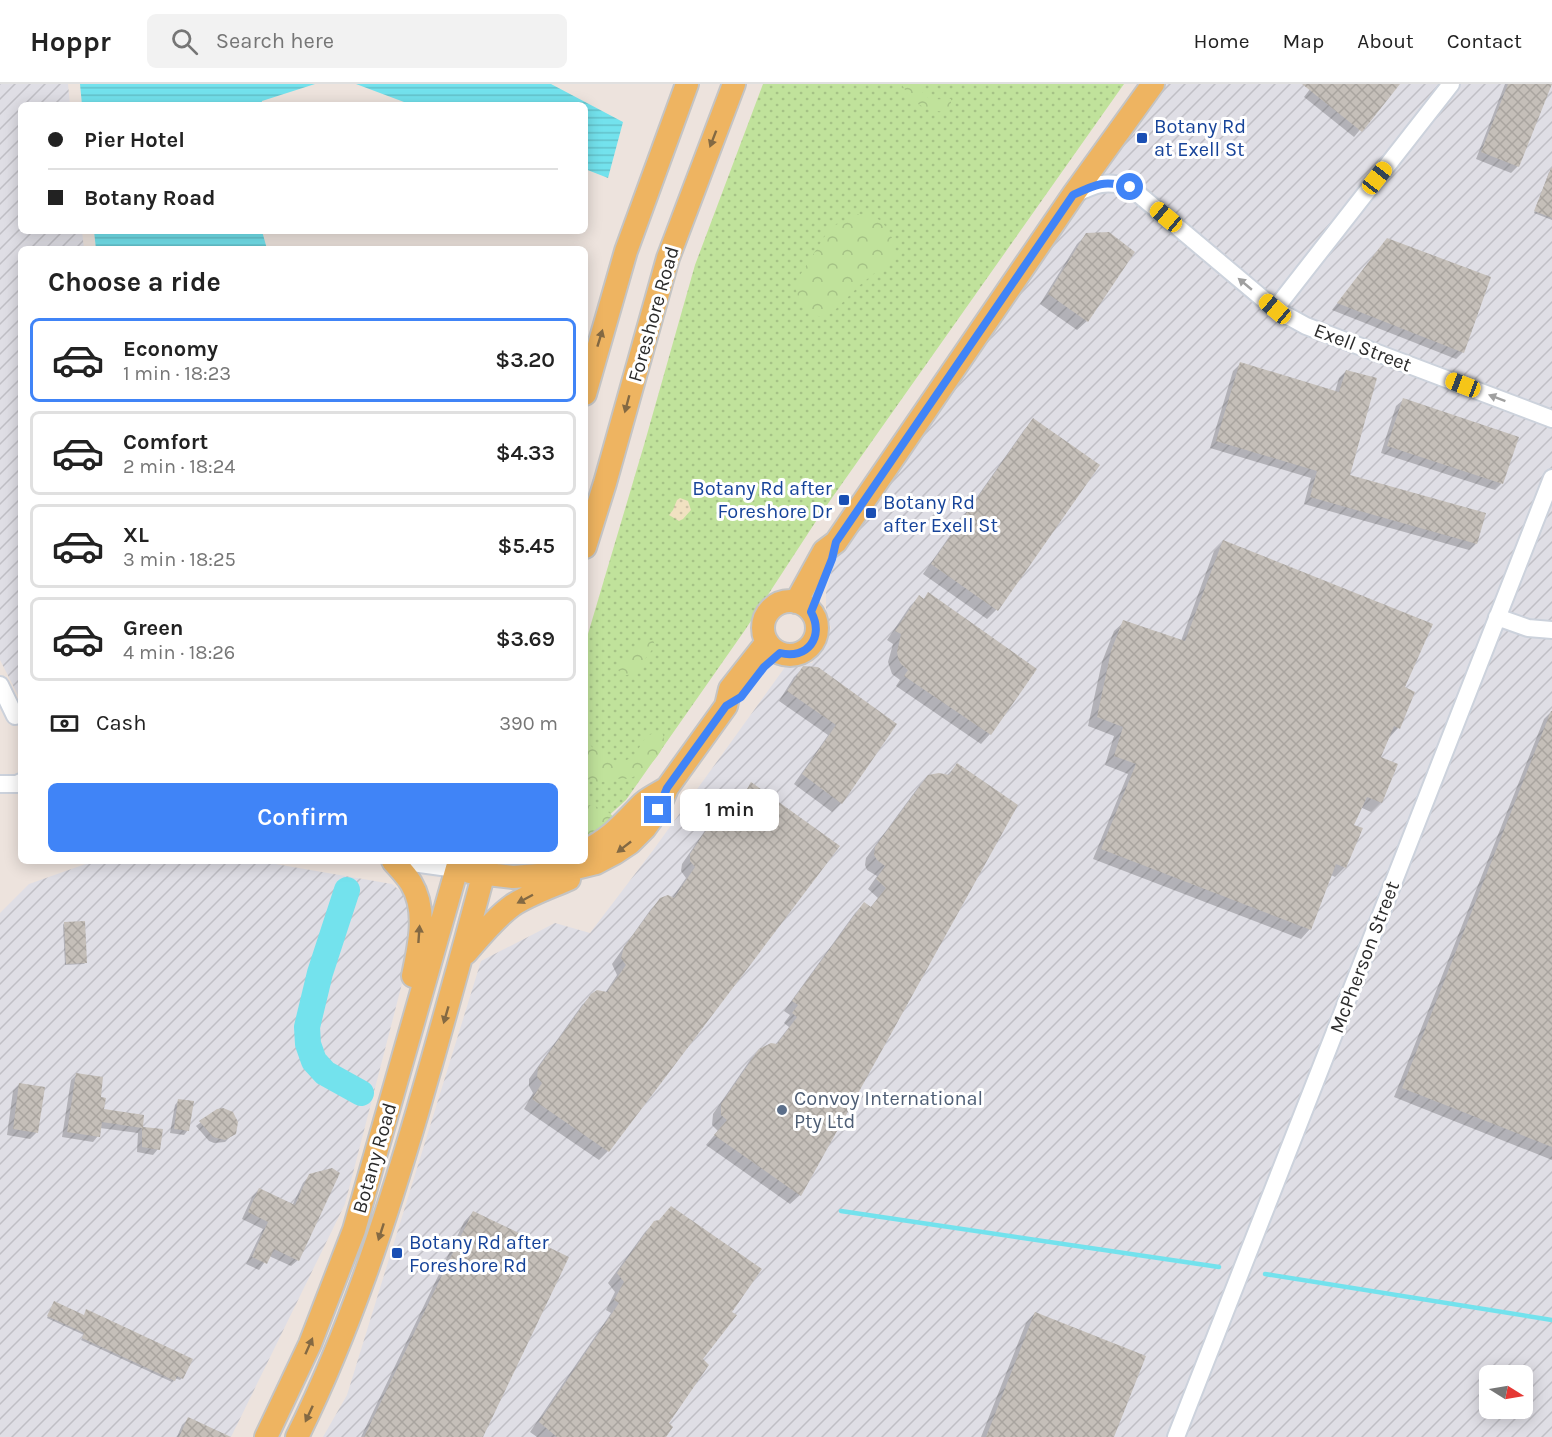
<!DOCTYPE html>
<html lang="en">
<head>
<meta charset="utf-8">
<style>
  body { margin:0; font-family:Karla,sans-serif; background:#f2f2f2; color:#222; height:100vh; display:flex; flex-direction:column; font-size:22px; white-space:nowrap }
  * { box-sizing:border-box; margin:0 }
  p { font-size:20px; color:#767676 }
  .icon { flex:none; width:33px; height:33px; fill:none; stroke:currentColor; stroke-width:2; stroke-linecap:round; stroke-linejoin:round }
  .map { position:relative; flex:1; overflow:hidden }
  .panel { position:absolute; left:18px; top:162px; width:570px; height:618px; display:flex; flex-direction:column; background:#fff; border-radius:9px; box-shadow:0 3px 15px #0003 }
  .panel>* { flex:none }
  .guide { position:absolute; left:18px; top:18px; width:570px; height:132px; border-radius:9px; box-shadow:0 3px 15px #0003; display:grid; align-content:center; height:132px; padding:0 30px; background:#fff }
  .needle { width:39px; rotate:101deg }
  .controls { position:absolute; left:1479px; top:1281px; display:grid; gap:12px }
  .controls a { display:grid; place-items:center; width:54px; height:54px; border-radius:9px; background:#fff; box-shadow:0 3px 15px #0003; font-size:30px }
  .end { position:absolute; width:27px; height:27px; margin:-14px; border:8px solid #4084f7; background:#fff; box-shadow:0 0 0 3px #fff }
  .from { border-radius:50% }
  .bubble { position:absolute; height:42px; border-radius:9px; background:#fff; box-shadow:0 3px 15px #0003; font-size:20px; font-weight:600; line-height:42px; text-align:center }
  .car { position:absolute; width:18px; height:36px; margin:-18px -9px; border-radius:8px; box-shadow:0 0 4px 2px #0007; background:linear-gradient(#f5c518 24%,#345 0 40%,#f5c518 0 76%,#345 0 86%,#f5c518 0) }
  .guide b { display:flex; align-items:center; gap:21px; height:57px; font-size:22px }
  .guide b+b { border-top:2px solid #e0e0e0 }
  .guide i { width:15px; height:15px; background:#222 }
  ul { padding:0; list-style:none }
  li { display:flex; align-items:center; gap:18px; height:84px; margin:0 12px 9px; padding:0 18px; border:3px solid #e0e0e0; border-radius:9px }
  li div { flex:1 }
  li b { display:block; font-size:22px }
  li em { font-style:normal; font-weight:600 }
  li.selected { border-color:#4084f7 }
  li>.icon { width:54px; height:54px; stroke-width:1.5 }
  h2 { padding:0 30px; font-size:27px; line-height:72px }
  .pay { display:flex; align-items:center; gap:15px; height:66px; padding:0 30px; font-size:22px }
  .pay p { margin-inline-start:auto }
  .action { display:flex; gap:12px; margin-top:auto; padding:12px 30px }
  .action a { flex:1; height:69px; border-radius:9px; background:#4084f7; color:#fff; font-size:24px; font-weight:600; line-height:69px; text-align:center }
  header { display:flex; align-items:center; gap:36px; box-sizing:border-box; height:84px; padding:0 30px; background:#fff; border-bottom:2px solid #e0e0e0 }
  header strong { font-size:28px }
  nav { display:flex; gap:33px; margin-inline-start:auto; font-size:21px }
  .search { width:420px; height:54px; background:#f2f2f2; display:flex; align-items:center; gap:15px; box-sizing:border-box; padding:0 21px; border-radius:9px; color:#767676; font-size:22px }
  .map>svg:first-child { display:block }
  .industrial { fill:url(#industrial-furrows); fill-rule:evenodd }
  .grass { fill:url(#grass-dots) }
  .forest { fill:url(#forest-crowns) }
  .sand { fill:url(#sand-dots) }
  .water { fill:url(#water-rules) }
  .shadow { fill:#0003 }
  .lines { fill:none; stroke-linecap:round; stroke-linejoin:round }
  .stream { stroke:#73e2ed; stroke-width:4.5 }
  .river { stroke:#73e2ed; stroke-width:26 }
  .building { fill:url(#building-cross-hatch) }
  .minor-casing { stroke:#ccd2dc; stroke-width:20 }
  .major-casing { stroke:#c4c4c4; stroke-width:26 }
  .minor { stroke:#fff; stroke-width:16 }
  .major { stroke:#eeb461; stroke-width:22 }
  .oneway { fill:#836943 }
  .oneway2 { fill:#a0a0a0 }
  .route { stroke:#4084f7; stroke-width:8 }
  .transit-dot { fill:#1a4fb4; stroke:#fff; stroke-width:2 }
  .service-dot { fill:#5c6f8a; stroke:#fff; stroke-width:2 }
  .labels { text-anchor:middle; stroke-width:6; stroke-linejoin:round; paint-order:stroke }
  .transit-label { font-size:20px; fill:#164399; stroke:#fff; text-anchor:start }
  .street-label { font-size:20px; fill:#2b2b2b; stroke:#fff }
  .service-label { font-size:20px; fill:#4e5e75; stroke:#fff; text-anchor:start }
</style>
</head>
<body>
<header>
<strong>Hoppr</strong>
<div class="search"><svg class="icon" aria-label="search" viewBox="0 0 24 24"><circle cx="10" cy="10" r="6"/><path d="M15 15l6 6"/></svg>Search here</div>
<nav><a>Home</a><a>Map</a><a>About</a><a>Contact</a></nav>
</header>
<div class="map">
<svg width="1552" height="1353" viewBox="0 0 1552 1353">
  <defs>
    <pattern id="industrial-furrows" width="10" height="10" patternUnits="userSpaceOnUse" patternTransform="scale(1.5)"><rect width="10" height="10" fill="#dfdee5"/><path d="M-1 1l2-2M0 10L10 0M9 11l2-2" fill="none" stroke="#c0bfc5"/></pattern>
    <pattern id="grass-dots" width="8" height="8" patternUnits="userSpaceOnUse" patternTransform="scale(1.5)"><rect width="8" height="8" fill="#c0e29b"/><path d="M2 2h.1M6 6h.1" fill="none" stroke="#a5c286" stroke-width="1.8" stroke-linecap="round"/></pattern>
    <pattern id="forest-crowns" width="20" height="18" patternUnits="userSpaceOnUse" patternTransform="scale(1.5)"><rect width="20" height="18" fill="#c0e29b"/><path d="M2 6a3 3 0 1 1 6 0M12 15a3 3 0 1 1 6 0" fill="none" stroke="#a5c286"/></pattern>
    <pattern id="sand-dots" width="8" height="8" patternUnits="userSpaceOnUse" patternTransform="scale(1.5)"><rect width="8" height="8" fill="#f1e1c1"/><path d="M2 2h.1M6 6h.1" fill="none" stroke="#cfc1a6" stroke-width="1.8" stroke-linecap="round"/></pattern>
    <pattern id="water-rules" width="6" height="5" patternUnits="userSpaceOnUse" patternTransform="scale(1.5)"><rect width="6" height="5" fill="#73e2ed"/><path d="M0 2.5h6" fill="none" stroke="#64c2cb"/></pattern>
    <pattern id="building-cross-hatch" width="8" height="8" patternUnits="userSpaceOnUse" patternTransform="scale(1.5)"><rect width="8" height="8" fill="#c5bfb9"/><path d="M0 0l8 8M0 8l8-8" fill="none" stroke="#a9a49f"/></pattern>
  </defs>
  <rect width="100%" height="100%" fill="#ede3dd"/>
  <path class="industrial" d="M0,0H68L70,21H21V147H82L84,165H21V617L0,576Z
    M1153,0H1552V1353H323L347,1311L481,877L555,839L590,849L654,765L788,579H812L831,544L826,527V509L840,454ZM1490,1292H1522V1324H1490Z
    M94,777H258L392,800L405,811L413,825V857L345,1120L231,1353H0V829L29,800Z"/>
  <path class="grass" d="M763,0H1124L822,428L745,546L626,716L604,736L585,747V560L644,361L695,181Z"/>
  <path class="forest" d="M902,0H919C925,21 936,14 951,15V24L945,28C925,26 910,19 902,0Z
    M857,130C884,133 882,137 895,159L893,174L860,201L832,229L823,233C801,229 799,220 795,199L830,144Z
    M646,556H653L655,561C652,567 633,591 627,591C622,592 621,589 618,586C621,571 634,564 646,556Z
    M662,647C662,648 664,655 664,656C665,669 642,691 630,694C624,696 617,694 611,695C597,699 598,702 585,693V661L589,660C600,671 622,686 635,670C644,658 643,650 662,647Z
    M590,721C601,724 610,726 616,737L585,757V722Z"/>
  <path class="sand" d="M680,414L688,417L691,426L683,435L679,437L669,431L673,426L677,416Z"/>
  <path class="water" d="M80,0H315L262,17L261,21H82Z
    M356,0H551L623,38L608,94L585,85V21H412Z
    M94,147H262L267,165H96Z"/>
  <path class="shadow" d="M1314,0H1398L1354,53L1304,13Z
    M1505,0H1550L1518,82L1511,89L1476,75Z
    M1552,87V136L1534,129L1549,88Z
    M1086,151L1087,237L1077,246L1040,220L1077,160Z
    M1384,160L1463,268L1456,275L1332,226Z
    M1240,280L1335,308L1339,294L1346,287L1348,392L1476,459L1469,466L1304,420L1311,394L1210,364L1233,287Z
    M1403,316L1517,354L1501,400L1495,406L1381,369L1396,322Z
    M1033,336L996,526L987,535L923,490L1024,346Z
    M1223,458L1403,603L1413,609L1398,644L1389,654L1379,674L1381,718L1371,728L1360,723L1352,742L1345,783L1335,793L1331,791L1310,845L1301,855L1093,775L1128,690L1105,681L1114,652L1088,642L1102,578L1114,547L1124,538L1181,557L1214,467Z
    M928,510L1034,585L990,650L981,660L896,602L900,596L892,590L888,578L893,560L887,556L910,522L919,513L923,516Z
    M804,583L894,640L841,719L832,728L794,700L828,651L779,617L794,593Z
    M1552,627V1076L1394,1013L1544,635Z
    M957,681L1016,721L800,1111L790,1120L706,1061L718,1047L712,1041L713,1030L750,976L760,966L775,961L789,943L784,939L790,931L784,927L855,829L864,820L870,824L878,814L868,805L877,792L867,786L865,781L866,774L919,702L929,692H946Z
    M752,700L608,1067L599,1076L524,1025L533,1009L529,1002V995L582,921L592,911L605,909L617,891L612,880L651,825L661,815L672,814L686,794L681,787L682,780L721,723L730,713H740Z
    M64,839L85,879L84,880L65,881L63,841Z
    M76,991L99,1015L102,1027L143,1033L141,1044L161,1047L158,1065L153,1071L137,1068L138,1049L100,1044L98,1052L93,1058L62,1053L71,996Z
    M20,1000L37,1048L30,1055L7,1051L13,1007Z
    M179,1016L188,1046L184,1051L170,1049L175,1021Z
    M217,1026L230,1053L225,1058L214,1059L209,1057L196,1042Z
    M310,1091L298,1176L291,1182L269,1172L259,1186L246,1180L263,1145L242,1135L252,1113L259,1106L292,1122L303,1099Z
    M473,1128L481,1353H361L464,1138Z
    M655,1138L701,1276L667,1339L664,1353H537L530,1348L611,1229L606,1226L615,1208L608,1199L645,1148Z
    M53,1221L182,1294L180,1296L175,1294L172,1298L81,1256L84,1251L47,1234Z
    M1035,1229L1113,1353H981L1026,1239Z
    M188,1335L214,1353H177L182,1341Z"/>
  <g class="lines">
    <path class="stream" d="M841,1127L1219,1183
      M1265,1190L1552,1236"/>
    <path class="river" d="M347,806L320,889L307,943L308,960L314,977L325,989L361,1009"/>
  </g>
  <path class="building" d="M1302,0H1400L1362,48Z
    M1508,0H1552L1519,83L1481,68Z
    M1551,84H1552V134L1534,127Z
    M1109,148L1135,168L1088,238L1048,210L1086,149Z
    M1387,154L1491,193L1464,269L1337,219Z
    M1240,278L1339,308L1346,286L1377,294L1350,391L1486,429L1477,460L1310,413L1317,387L1216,357Z
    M1403,314L1519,353L1503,400L1387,362Z
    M1033,334L1100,381L998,527L931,480Z
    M1223,456L1433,540L1405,603L1415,608L1400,645L1394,642L1381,673L1398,680L1382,719L1367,713L1354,741L1363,744L1346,784L1336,780L1311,846L1101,765L1136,680L1114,672L1123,643L1097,633L1111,567L1123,536L1185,557Z
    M928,508L1037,585L991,651L904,592L908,586L901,580L898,574L897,568L901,550L895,547L919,511L924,515Z
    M803,582L818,583L897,640L842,720L802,690L836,641L787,607Z
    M1551,627H1552V1063L1402,1004Z
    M957,679L1018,721L801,1112L714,1051L727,1036L721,1031V1020L759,965L771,959L777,960L797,933L792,929L798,921L792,917L864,818L871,823L886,804L876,795L885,782L877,776L874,771L875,763L928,691L939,689L949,691Z
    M751,698L840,762L609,1068L532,1015L542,999L537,993L538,984L591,910L597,906L607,908L626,881L621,874L624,863L660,814L668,811L674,814L695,783L690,777V770L730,711L743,712Z
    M85,837L87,879L66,880L64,838Z
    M76,989L103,993L101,1013L106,1014L104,1025L144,1031L143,1043L163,1045L160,1066L142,1063V1044L102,1038L100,1053L67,1048Z
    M19,999L45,1003L38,1049L13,1045Z
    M178,1015L194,1017L189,1047L174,1045Z
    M223,1024L233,1028L238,1038L236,1050L225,1056L213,1053L199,1037L217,1025Z
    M332,1084L340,1089L299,1177L274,1165L267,1180L252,1173L268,1138L248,1128L259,1104L295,1121L309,1090Z
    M671,1122L762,1185L732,1228L737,1231L703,1275L709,1281L669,1339L673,1343L666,1353H557L539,1338L619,1219L614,1216L624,1198L617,1189L654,1137L659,1136Z
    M473,1127L569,1173L483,1353H364Z
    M54,1217L84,1231L86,1225L193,1275L183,1295L177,1292L175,1297L82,1254L84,1249L47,1232Z
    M1035,1228L1146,1272L1114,1353H986Z
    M188,1333L231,1353H179Z"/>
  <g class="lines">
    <defs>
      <path id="minor" d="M1073,111C1096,100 1104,96 1130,103L1275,225L1306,242L1552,335
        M1275,225L1451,0
        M1497,533L1528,544L1552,546
        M0,601L15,632
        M0,700H17L21,698
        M398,777L456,785
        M1176,1353L1552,394"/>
      <path id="major" d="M585,310L626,167L687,0
        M585,463L605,399L668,174L734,0
        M763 544a27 27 0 1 1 54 0a27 27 0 1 1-54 0Z
        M796,518L824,467L836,458L1073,111L1153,0
        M585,767C612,754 623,739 643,719C650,713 659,709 667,704
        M393,777C399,784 406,791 411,799C428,827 419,862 413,892
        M470,788L513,793L551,790L596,779L615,769L630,759L645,744L658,726L667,704L726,622L730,605L767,558
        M466,869C481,852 495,834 513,821C530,810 551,803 569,795
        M266,1353L310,1260L354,1146L459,777
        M297,1353C349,1248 385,1138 418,1026C442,943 465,860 487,777"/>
    </defs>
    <use href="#minor" class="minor-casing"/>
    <use href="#major" class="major-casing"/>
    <use href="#minor" class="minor"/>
    <use href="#major" class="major"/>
  </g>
  <defs><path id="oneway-solid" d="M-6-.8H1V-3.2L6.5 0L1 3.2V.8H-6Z" transform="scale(1.5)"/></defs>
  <g class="oneway">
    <use href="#oneway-solid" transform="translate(713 55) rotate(111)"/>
    <use href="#oneway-solid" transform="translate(600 254) rotate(-73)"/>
    <use href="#oneway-solid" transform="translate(627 320) rotate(105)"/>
    <use href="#oneway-solid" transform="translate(624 763) rotate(142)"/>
    <use href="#oneway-solid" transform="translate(525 815) rotate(152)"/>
    <use href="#oneway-solid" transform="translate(419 850) rotate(-86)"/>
    <use href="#oneway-solid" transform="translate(446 931) rotate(106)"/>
    <use href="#oneway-solid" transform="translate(381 1148) rotate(108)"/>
    <use href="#oneway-solid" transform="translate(309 1262) rotate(-66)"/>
    <use href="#oneway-solid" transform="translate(309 1330) rotate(115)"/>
  </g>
  <g class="oneway2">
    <use href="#oneway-solid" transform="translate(1245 200) rotate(-140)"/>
    <use href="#oneway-solid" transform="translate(1497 314) rotate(-159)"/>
  </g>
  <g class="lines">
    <path class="route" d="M658,726L667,704L726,622L741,613L764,583L780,569C807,576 825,553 811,528L832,475L836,458L1073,111C1096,100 1104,96 1130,103"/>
  </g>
  <g class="transit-dot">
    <rect x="1136" y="48" width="12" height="12" rx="3"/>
    <rect x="838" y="410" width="12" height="12" rx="3"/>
    <rect x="865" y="423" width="12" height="12" rx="3"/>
    <rect x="391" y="1163" width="12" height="12" rx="3"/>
  </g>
  <circle class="service-dot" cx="782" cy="1026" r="6"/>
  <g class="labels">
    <g class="transit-label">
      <text x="1154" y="49">Botany Rd<tspan x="1154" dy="23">at Exell St</tspan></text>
      <text x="832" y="411" text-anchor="end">Botany Rd after<tspan x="832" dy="23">Foreshore Dr</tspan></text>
      <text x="883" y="425">Botany Rd<tspan x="883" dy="23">after Exell St</tspan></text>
      <text x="409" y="1165">Botany Rd after<tspan x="409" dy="23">Foreshore Rd</tspan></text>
    </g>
    <g class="street-label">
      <text transform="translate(653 230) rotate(-74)" y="7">Foreshore Road</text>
      <text transform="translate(1363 263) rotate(21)" y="7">Exell Street</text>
      <text transform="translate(1364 873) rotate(-69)" y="7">McPherson Street</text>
      <text transform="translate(374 1074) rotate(-74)" y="7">Botany Road</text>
    </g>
    <g class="service-label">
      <text x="794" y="1021">Convoy International<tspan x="794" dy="23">Pty Ltd</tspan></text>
    </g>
  </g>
</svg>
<div class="controls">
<a><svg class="needle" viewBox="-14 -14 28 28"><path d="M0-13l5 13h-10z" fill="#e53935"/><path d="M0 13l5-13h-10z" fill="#767676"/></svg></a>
</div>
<i class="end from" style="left:1130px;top:103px"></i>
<i class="end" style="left:658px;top:726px"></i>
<div class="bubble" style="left:680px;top:705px;width:99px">1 min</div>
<i class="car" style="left:1377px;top:94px;rotate:38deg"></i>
<i class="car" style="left:1166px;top:133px;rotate:310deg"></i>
<i class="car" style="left:1275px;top:225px;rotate:310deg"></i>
<i class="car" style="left:1463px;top:301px;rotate:291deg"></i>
<div class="guide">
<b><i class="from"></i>Pier Hotel</b>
<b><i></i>Botany Road</b>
</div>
<section class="panel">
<h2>Choose a ride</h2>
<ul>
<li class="selected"><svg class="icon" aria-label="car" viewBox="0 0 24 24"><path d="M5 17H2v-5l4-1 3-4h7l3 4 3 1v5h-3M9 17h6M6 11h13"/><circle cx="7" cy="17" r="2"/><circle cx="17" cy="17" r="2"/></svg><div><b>Economy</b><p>1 min · 18:23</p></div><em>$3.20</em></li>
<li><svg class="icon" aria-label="car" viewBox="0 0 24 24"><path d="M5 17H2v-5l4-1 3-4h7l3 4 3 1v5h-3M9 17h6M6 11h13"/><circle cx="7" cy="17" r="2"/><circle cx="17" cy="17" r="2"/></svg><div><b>Comfort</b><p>2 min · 18:24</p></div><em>$4.33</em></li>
<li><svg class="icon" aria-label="car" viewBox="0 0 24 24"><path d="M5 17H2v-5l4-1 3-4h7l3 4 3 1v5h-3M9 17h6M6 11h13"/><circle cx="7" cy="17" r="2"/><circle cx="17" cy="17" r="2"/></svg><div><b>XL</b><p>3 min · 18:25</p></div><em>$5.45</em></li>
<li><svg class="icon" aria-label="car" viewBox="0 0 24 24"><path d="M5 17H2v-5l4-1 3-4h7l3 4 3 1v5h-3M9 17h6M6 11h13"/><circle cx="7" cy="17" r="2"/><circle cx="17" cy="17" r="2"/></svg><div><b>Green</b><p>4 min · 18:26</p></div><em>$3.69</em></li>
</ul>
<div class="pay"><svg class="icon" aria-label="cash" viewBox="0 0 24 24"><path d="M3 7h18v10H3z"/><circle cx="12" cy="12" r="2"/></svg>Cash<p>390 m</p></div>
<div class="action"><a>Confirm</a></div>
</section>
</div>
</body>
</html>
